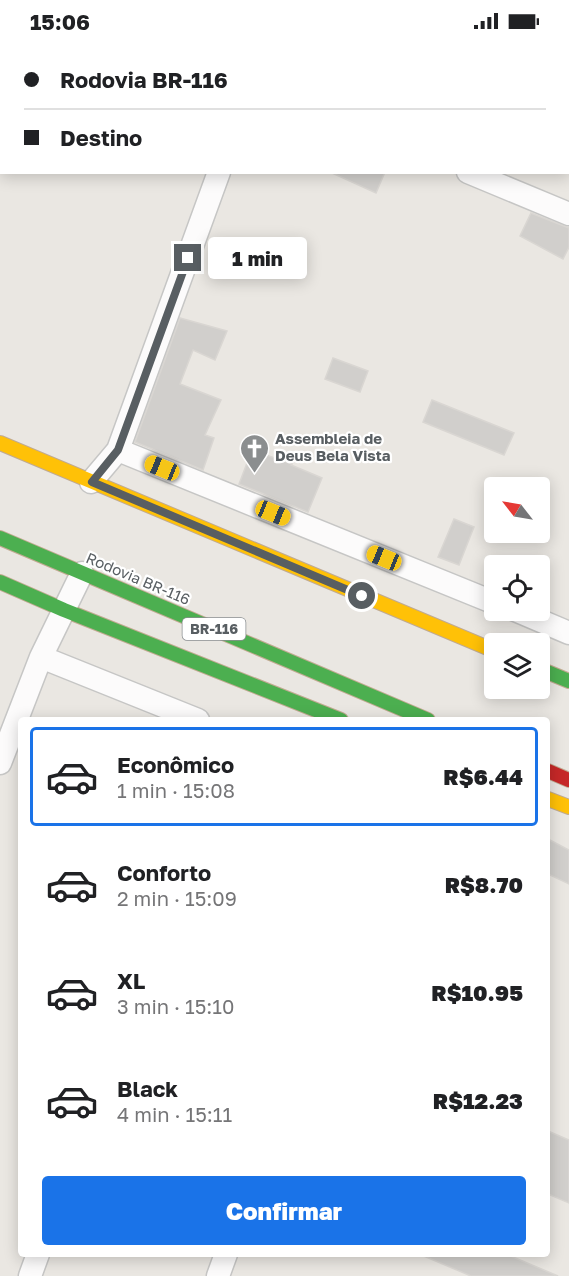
<!DOCTYPE html>
<html lang="pt">
<head>
<meta charset="utf-8">
<style>
  body { margin:0; font-family:"Golos Text",sans-serif; background:#f2f2f2; color:#202124; height:100vh; display:flex; flex-direction:column; font-size:22px; white-space:nowrap }
  * { box-sizing:border-box; margin:0 }
  p { font-size:20px; color:#757577 }
  .icon { flex:none; width:33px; height:33px; fill:none; stroke:currentColor; stroke-width:2; stroke-linecap:round; stroke-linejoin:round }
  .map { position:relative; flex:1; overflow:hidden }
  .drawer { position:absolute; left:18px; top:675px; width:532px; height:540px; display:flex; flex-direction:column; background:#fff; border-radius:6px; box-shadow:0 3px 15px #0003 }
  .drawer>* { flex:none }
  .banner { position:absolute; left:0px; top:0px; width:570px; height:132px; box-shadow:0 3px 15px #0003; display:grid; align-content:center; height:132px; padding:0 24px; background:#fff }
  .needle { width:39px; rotate:301deg }
  .buttons { position:absolute; left:484px; top:435px; display:grid; gap:12px }
  .buttons a { display:grid; place-items:center; width:66px; height:66px; border-radius:6px; background:#fff; box-shadow:0 3px 15px #0003; font-size:30px }
  .end { position:absolute; width:27px; height:27px; margin:-14px; border:8px solid #585e62; background:#fff; box-shadow:0 0 0 3px #fff }
  .from { border-radius:50% }
  .bubble { position:absolute; height:42px; border-radius:6px; background:#fff; box-shadow:0 3px 15px #0003; font-size:20px; font-weight:800; line-height:42px; text-align:center }
  .car { position:absolute; width:18px; height:36px; margin:-18px -9px; border-radius:8px; box-shadow:0 0 4px 2px #0007; background:linear-gradient(#f5c518 24%,#345 0 40%,#f5c518 0 76%,#345 0 86%,#f5c518 0) }
  .banner b { display:flex; align-items:center; gap:21px; height:57px; font-size:22px }
  .banner b+b { border-top:2px solid #e0e0e0 }
  .banner i { width:15px; height:15px; background:#202124 }
  ul { padding:10px 0 0; list-style:none }
  li { display:flex; align-items:center; gap:18px; height:99px; margin:0 12px 9px; padding:0 12px; border:3px solid transparent; border-radius:6px }
  li div { flex:1 }
  li b { display:block; font-size:22px }
  li em { font-style:normal; font-weight:800 }
  li.on { border-color:#1a73e8 }
  li>.icon { width:54px; height:54px; stroke-width:1.5 }
  .cta { display:flex; gap:12px; margin-top:auto; padding:12px 24px }
  .cta a { flex:1; height:69px; border-radius:6px; background:#1a73e8; color:#fff; font-size:24px; font-weight:800; line-height:69px; text-align:center }
  .status { display:flex; justify-content:space-between; align-items:center; height:42px; padding:0 30px; background:#fff; direction:ltr }
  .status svg { height:16px; fill:currentColor }
  .map>svg:first-child { display:block }
  .building { fill:#d1cfcc; stroke:#d9d6d2; stroke-width:1.5 }
  .lines { fill:none; stroke-linecap:round; stroke-linejoin:round }
  .street-casing { stroke:#c6c6c5; stroke-width:25 }
  .fast-casing { stroke:#c1aa90; stroke-width:16 }
  .slow-casing { stroke:#c1aa90; stroke-width:16 }
  .jam-casing { stroke:#c1aa90; stroke-width:16 }
  .street { stroke:#fcfbfb; stroke-width:22 }
  .fast { stroke:#4caf50; stroke-width:14 }
  .slow { stroke:#ffc107; stroke-width:14 }
  .jam { stroke:#c62828; stroke-width:14 }
  .route { stroke:#585e62; stroke-width:8 }
  .labels { text-anchor:middle; stroke-width:4.5; stroke-linejoin:round; paint-order:stroke }
  .shield { fill:#fff; stroke:#8a8e91; stroke-width:1.5 }
  .shield-label { font-size:14px; font-weight:bold; fill:#585e62 }
  .poi-label { font-size:15px; font-weight:bold; fill:#585e62; stroke:#fff; text-anchor:start }
  .street-label { font-size:15px; fill:#585e62; stroke:#fff }
</style>
</head>
<body>
<div class="status"><b>15:06</b><svg viewBox="0 0 49 12"><path d="M0 12V9h3v3zM5 12V6h3v6zM10 12V3h3v9zM15 12V0h3v12zM26 1h20v11H26zM47 4h2v5h-2z"/></svg></div>
<div class="map">
<svg width="569" height="1234" viewBox="0 0 569 1234">
  <rect width="100%" height="100%" fill="#eae7e2"/>
  <path class="building" d="M330,130H385L376,151Z
    M531,171L569,186V205L563,217L520,194Z
    M180,276L227,289L215,318L193,308L180,342L221,358L205,393L214,396L203,428L135,400Z
    M333,316L368,329L360,350L325,337Z
    M432,358L514,391L504,413L423,380Z
    M252,408L292,422L291,423L322,436L308,470L239,442Z
    M454,477L474,485L459,523L438,515Z
    M548,797L569,808V842L548,832Z
    M548,1089L569,1098V1161L548,1152Z
    M419,1212H506L558,1234H471Z"/>
  <g class="lines">
    <defs>
      <path id="street" d="M266,2L267,0
        M468,130L569,172
        M118,408L495,561
        M91,440L118,408L219,130
        M515,568L569,591
        M41,615L198,678
        M0,721L41,615L82,531
        M30,1234L38,1212
        M218,1234L226,1212"/>
      <path id="fast" d="M0,496L428,678
        M0,540L64,568L341,678
        M540,627L569,639"/>
      <path id="slow" d="M0,401L495,609
        M548,757L569,765"/>
      <path id="jam" d="M548,729L569,738"/>
    </defs>
    <use href="#street" class="street-casing"/>
    <use href="#fast" class="fast-casing"/>
    <use href="#slow" class="slow-casing"/>
    <use href="#jam" class="jam-casing"/>
    <use href="#street" class="street"/>
    <use href="#fast" class="fast"/>
    <use href="#slow" class="slow"/>
    <use href="#jam" class="jam"/>
  </g>
  <g class="lines">
    <path class="route" d="M188,216L118,408L92,440L362,554"/>
  </g>
  <defs>
    <symbol id="church-pin" viewBox="-11 -11 22 30"><path d="M0 17L-7.5 6A9.5 9.5 0 1 1 7.5 6Z" fill="#8b8e8f" stroke="#fff"/><path d="M-1.2-6h2.4v3.5h3.3v2.4h-3.3V6h-2.4V-.1h-3.3v-2.4h3.3Z" fill="#fff"/></symbol>
  </defs>
  <g fill-rule="evenodd">
    <use href="#church-pin" x="238" y="390" width="33" height="45"/>
  </g>
  <g class="labels">
    <rect class="shield" x="182.5" y="576" width="63" height="22" rx="4.5"/>
    <g class="shield-label">
      <text x="214" y="592">BR-116</text>
    </g>
    <g class="poi-label">
      <text x="275" y="402">Assembleia de<tspan x="275" dy="17">Deus Bela Vista</tspan></text>
    </g>
    <g class="street-label">
      <text transform="translate(138 537) rotate(23)" y="5">Rodovia BR-116</text>
    </g>
  </g>
</svg>
<div class="buttons">
<a><svg class="needle" viewBox="-14 -14 28 28"><path d="M0-13l5 13h-10z" fill="#e53935"/><path d="M0 13l5-13h-10z" fill="#757577"/></svg></a>
<a><svg class="icon" aria-label="locate" viewBox="0 0 24 24"><circle cx="12" cy="12" r="6"/><path d="M12 2v4M12 18v4M2 12h4M18 12h4"/></svg></a>
<a><svg class="icon" aria-label="layers" viewBox="0 0 24 24"><path d="M12 4l9 5-9 5-9-5zM3 14l9 5 9-5"/></svg></a>
</div>
<i class="end from" style="left:362px;top:554px"></i>
<i class="end" style="left:188px;top:216px"></i>
<div class="bubble" style="left:208px;top:195px;width:99px">1 min</div>
<i class="car" style="left:162px;top:426px;rotate:292deg"></i>
<i class="car" style="left:273px;top:471px;rotate:112deg"></i>
<i class="car" style="left:384px;top:516px;rotate:292deg"></i>
<div class="banner">
<b><i class="from"></i>Rodovia BR-116</b>
<b><i></i>Destino</b>
</div>
<section class="drawer">
<ul>
<li class="on"><svg class="icon" aria-label="car" viewBox="0 0 24 24"><path d="M5 17H2v-5l4-1 3-4h7l3 4 3 1v5h-3M9 17h6M6 11h13"/><circle cx="7" cy="17" r="2"/><circle cx="17" cy="17" r="2"/></svg><div><b>Econômico</b><p>1 min · 15:08</p></div><em>R$6.44</em></li>
<li><svg class="icon" aria-label="car" viewBox="0 0 24 24"><path d="M5 17H2v-5l4-1 3-4h7l3 4 3 1v5h-3M9 17h6M6 11h13"/><circle cx="7" cy="17" r="2"/><circle cx="17" cy="17" r="2"/></svg><div><b>Conforto</b><p>2 min · 15:09</p></div><em>R$8.70</em></li>
<li><svg class="icon" aria-label="car" viewBox="0 0 24 24"><path d="M5 17H2v-5l4-1 3-4h7l3 4 3 1v5h-3M9 17h6M6 11h13"/><circle cx="7" cy="17" r="2"/><circle cx="17" cy="17" r="2"/></svg><div><b>XL</b><p>3 min · 15:10</p></div><em>R$10.95</em></li>
<li><svg class="icon" aria-label="car" viewBox="0 0 24 24"><path d="M5 17H2v-5l4-1 3-4h7l3 4 3 1v5h-3M9 17h6M6 11h13"/><circle cx="7" cy="17" r="2"/><circle cx="17" cy="17" r="2"/></svg><div><b>Black</b><p>4 min · 15:11</p></div><em>R$12.23</em></li>
</ul>
<div class="cta"><a>Confirmar</a></div>
</section>
</div>
</body>
</html>
